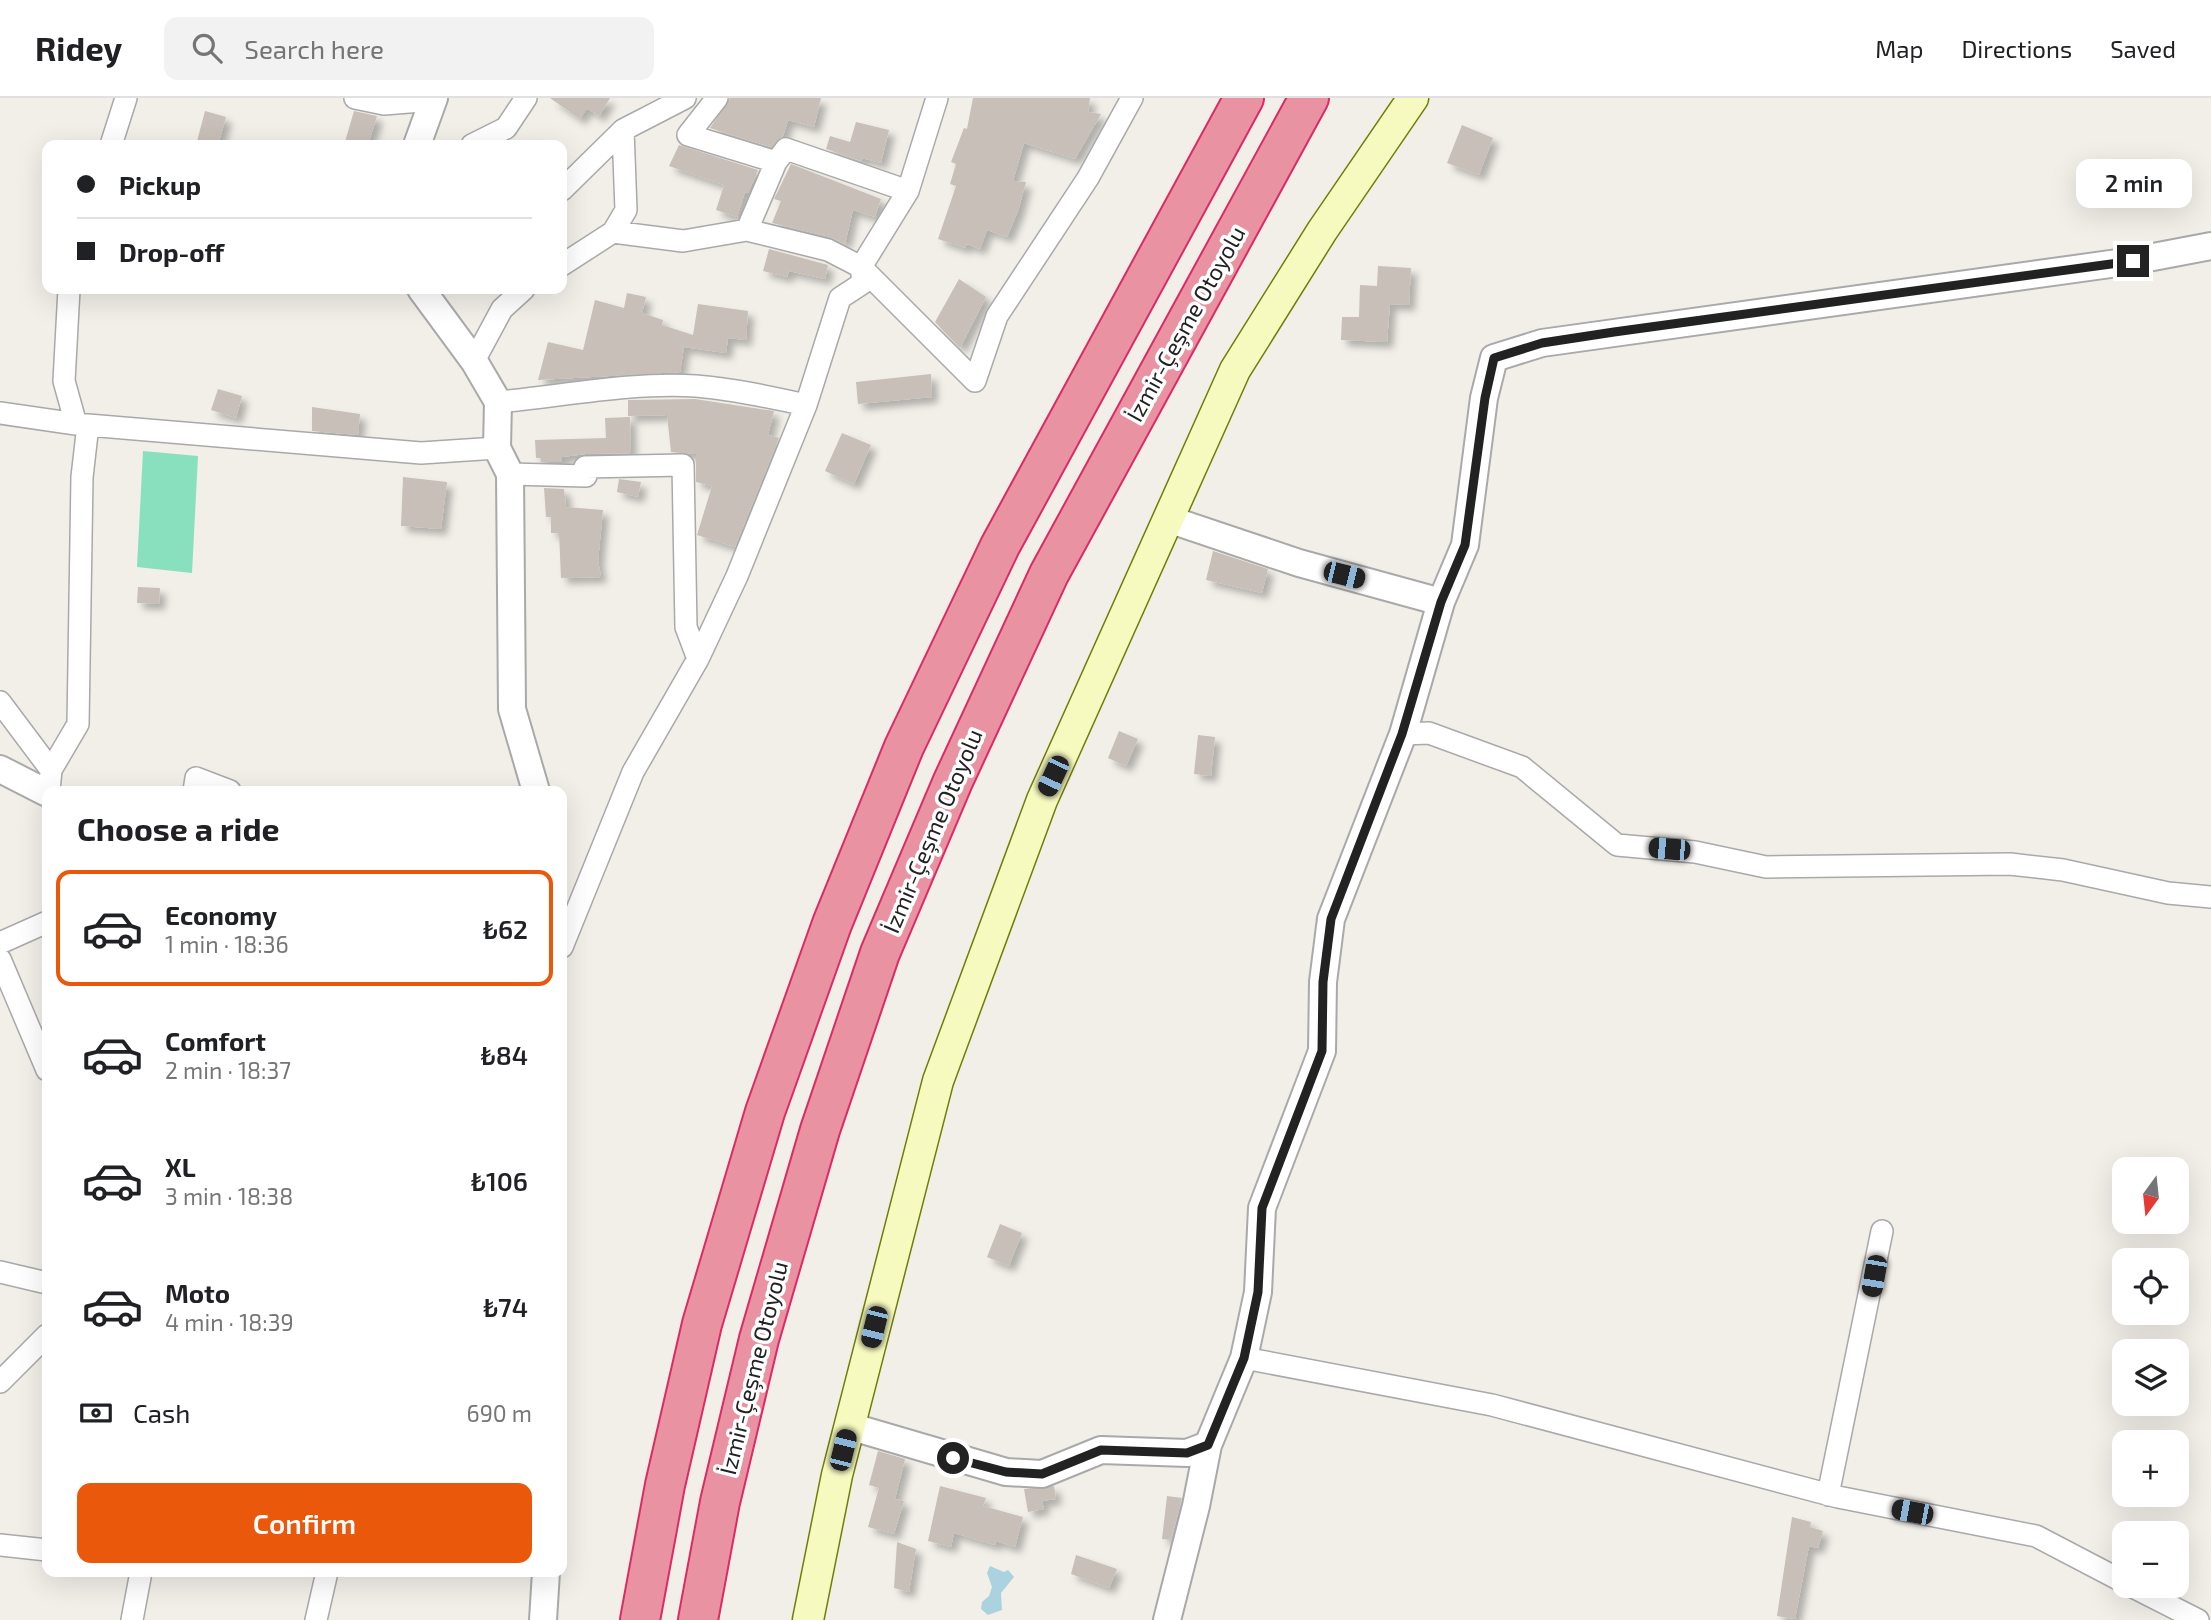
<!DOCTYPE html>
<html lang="en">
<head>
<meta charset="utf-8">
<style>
  body { margin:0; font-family:"Exo 2",sans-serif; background:#f2f2f2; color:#202124; height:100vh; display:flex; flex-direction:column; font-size:26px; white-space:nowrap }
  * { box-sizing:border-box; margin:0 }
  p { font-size:23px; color:#757577 }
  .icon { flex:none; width:38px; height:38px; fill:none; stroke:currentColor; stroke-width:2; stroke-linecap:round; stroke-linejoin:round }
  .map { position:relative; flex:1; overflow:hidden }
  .drawer { position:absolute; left:42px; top:688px; width:525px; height:791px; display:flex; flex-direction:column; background:#fff; border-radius:14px; box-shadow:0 7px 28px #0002 }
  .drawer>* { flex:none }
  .banner { position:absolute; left:42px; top:42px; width:525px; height:154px; border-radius:14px; box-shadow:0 7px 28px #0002; display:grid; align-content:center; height:154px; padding:0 35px; background:#fff }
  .needle { width:46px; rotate:195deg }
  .buttons { position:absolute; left:2112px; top:1059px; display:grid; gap:14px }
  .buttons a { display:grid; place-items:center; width:77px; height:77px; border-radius:14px; background:#fff; box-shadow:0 7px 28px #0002; font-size:35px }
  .end { position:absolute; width:32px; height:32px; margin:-16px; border:9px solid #222; background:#fff; box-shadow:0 0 0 4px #fff }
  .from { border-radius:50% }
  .bubble { position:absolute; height:49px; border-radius:14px; background:#fff; box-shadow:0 7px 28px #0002; font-size:23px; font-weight:600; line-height:49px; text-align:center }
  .car { position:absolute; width:21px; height:42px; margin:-21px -10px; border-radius:9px; box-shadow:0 0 5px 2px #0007; background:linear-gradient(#222 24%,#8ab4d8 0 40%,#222 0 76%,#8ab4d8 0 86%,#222 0) }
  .banner b { display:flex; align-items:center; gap:24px; height:66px; font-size:26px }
  .banner b+b { border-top:2px solid #e0e0e0 }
  .banner i { width:18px; height:18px; background:#202124 }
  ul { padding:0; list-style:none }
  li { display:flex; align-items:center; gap:21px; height:116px; margin:0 14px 10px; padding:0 21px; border:4px solid transparent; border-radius:14px }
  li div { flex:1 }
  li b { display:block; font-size:26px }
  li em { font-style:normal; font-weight:600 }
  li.on { border-color:#ea580c }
  li>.icon { width:63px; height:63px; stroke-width:1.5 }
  h2 { padding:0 35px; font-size:32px; line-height:84px }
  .pay { display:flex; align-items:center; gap:18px; height:77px; padding:0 35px; font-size:26px }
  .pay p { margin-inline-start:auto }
  .button { display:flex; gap:14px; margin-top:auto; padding:14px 35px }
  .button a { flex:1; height:80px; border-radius:14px; background:#ea580c; color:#fff; font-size:28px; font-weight:600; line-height:80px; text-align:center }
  header { display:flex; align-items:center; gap:42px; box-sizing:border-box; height:98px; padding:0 35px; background:#fff; border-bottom:2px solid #e0e0e0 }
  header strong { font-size:33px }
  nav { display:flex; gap:38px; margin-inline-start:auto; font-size:24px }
  .search { width:490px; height:63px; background:#f2f2f2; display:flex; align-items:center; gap:18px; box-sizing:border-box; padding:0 24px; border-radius:14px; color:#757577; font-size:26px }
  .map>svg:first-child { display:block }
  .pitch { fill:#88e0be }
  .water { fill:#aad3df }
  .building { fill:#c7bfb8; filter:url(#shadow) }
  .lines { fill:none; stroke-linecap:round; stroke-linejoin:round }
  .minor-casing { stroke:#a9a9a9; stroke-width:24 }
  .tertiary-casing { stroke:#a9a9a9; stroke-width:30 }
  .secondary-casing { stroke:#707d05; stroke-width:33 }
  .motorway-casing { stroke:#dc2a67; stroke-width:42 }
  .minor { stroke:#fff; stroke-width:21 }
  .tertiary { stroke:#fff; stroke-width:26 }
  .secondary { stroke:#f7fabf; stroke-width:30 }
  .motorway { stroke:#e892a2; stroke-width:38 }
  .route { stroke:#222; stroke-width:9 }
  .labels { text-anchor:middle; stroke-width:7; stroke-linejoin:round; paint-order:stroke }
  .street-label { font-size:23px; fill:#222; stroke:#fff }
</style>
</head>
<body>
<header>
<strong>Ridey</strong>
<div class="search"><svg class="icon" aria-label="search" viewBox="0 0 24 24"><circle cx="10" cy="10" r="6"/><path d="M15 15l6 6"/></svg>Search here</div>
<nav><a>Map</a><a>Directions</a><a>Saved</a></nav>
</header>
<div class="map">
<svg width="2211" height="1522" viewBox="0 0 2211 1522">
  <defs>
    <filter id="shadow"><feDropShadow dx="6" dy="6" stdDeviation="3.5" flood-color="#0004"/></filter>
  </defs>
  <rect width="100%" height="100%" fill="#f2efe9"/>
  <path class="pitch" d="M143,353L198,358L192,475L137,469Z"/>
  <path class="water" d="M990,1468L1004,1474L1008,1472L1014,1479L1001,1495L1002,1512L988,1517L981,1511L982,1504L989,1498L992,1489L987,1475Z"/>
  <path class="building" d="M550,0H610L599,18L587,10L580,21Z
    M730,0H821L814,29L788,22L783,38L771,49L710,30Z
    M973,0H1090L1088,14L1101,16L1075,61L1024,45L1013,83L1026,84L1018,113L1007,139L987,132L980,151L967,146L965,150L938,141L956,88L950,86L956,66L951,64L964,30L967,31Z
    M205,13L226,19L218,47H196Z
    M354,13L377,18L368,47H344Z
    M856,24L889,32L881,65L862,60L861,63L826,51L830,38L850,44Z
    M1462,27L1493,40L1479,77L1447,65Z
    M679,47L758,72L748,95L745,94L737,119L716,112L724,87L669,68Z
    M791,66L881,101L875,119L853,112L845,146L831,139L772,125L781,103L774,101Z
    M769,151L828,167L825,181L789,173L787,179L763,173Z
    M1378,168L1411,170L1409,207L1390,206L1387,244L1341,242L1342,219H1359L1360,187L1377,188Z
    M959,181L986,199L960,250L935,224Z
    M627,195L646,199L642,215L663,222L662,227L693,237L698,206L748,213L746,242L728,240L726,255L684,249L680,274L538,282L548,244L583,252L595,202L624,210Z
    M931,276L932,299L858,306L856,284Z
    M218,291L242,298L236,320L211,312Z
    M695,301L774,313L768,337L779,340L735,449L697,437L712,388L696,384V356L671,354L667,317L628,318V302Z
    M312,309L360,316L358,337L312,333Z
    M630,319L631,355L585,356L562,359V364H541V360H536L535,342L606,340L605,320Z
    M842,335L871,347L854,386L825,373Z
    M403,379L447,384L441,431L401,428Z
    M619,381L641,384L638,399L617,394Z
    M544,390L564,391L566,409L603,412L598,463L601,479L561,480L559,435H551V419H546Z
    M1213,453L1268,471L1262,495L1206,482Z
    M138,489L160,490L159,506L137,505Z
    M1119,633L1138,641L1126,668L1108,660Z
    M1198,637L1215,639L1211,678L1194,676Z
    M1000,1126L1022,1135L1009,1168L987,1159Z
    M878,1353L905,1361L895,1401L904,1403L894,1436L868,1429L879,1390L869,1387Z
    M940,1388L986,1400L983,1408L1023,1419L1015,1449L996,1443L995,1447L954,1435L951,1449L928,1443Z
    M1054,1388L1056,1401L1042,1403L1044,1411L1028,1414L1024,1391Z
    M1167,1398L1182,1400L1171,1442L1162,1441Z
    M1792,1419L1811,1424L1810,1429L1823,1433L1818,1450L1809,1448L1795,1521L1777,1518Z
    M897,1444L916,1451L909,1494L894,1490Z
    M1076,1457L1117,1471L1109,1490L1071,1476Z"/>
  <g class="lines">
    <defs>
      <path id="minor" d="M355,0L384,6L434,2
        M717,0L688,37L776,64
        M111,47L126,0
        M472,47L506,30L526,0
        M562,92L623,32L685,0
        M747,132L776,64L786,51L908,93
        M613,134L626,112L623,32
        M562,167L613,134L683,143L747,132L828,152L861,169L975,283L997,218L1088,80L1132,0
        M69,191L64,283L76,326
        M474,263L502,211L524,191
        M498,304C563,298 631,284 696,288C733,291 770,299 806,307
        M0,315L76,326L421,355L497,350
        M510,376L586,378L585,369L683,367L686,529L698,561
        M0,604L51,672
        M1403,636L1429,635L1522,669L1617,747L1695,754L1766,769L2010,766L2063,772L2168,795L2211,799
        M49,693L51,672L78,626L82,379L88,327
        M194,693L196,680L230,693
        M0,845L47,824
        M562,849L633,674L698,561L737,478L806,307L840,200L863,185L861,169L908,93L937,0
        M0,861L47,972
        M0,1174L47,1185
        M1244,1260L1492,1307L1838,1399L2036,1438L2124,1484
        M0,1284L47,1237
        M1828,1397L1882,1133
        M0,1447L47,1452
        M2131,1488L2198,1522
        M132,1522L141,1474
        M316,1522L327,1474"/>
      <path id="tertiary" d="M417,47L434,0
        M421,191L474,263L498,304L497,350L510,376L512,611L536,693
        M1441,504L1465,447L1484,300L1494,260L1542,245L2132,163L2211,148
        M0,671L47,695
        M849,1328L1006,1374L1042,1376L1101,1352L1187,1355L1208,1347L1244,1260L1258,1194L1262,1110L1322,953L1323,884L1331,821L1403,636L1441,504L1299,465L1168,421
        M543,1522L546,1474
        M1167,1522L1196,1408L1208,1347"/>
      <path id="secondary" d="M808,1522L837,1377L938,983L1042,702L1235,272L1322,133L1413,0"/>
      <path id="motorway" d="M640,1522L665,1387L702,1226L765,1014L832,826L904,649L1000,448L1244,0
        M698,1522L720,1404L759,1241L820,1032L880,855L953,683L1049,476L1309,0"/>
    </defs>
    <use href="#minor" class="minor-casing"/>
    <use href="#tertiary" class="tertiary-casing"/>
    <use href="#secondary" class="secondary-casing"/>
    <use href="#motorway" class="motorway-casing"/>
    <use href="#minor" class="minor"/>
    <use href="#tertiary" class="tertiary"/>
    <use href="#secondary" class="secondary"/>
    <use href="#motorway" class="motorway"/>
  </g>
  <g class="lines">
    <path class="route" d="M953,1360L1006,1374L1042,1376L1101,1352L1187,1355L1208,1347L1244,1260L1258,1194L1262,1110L1322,953L1323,884L1331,821L1402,636L1441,504L1465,447L1485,300L1494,260L1542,245L1614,234L2133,163"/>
  </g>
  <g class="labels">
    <g class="street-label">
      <text transform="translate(1186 226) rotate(-61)" y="8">İzmir-Çeşme Otoyolu</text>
      <text transform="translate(933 733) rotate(-67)" y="8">İzmir-Çeşme Otoyolu</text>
      <text transform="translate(754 1270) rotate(-76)" y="8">İzmir-Çeşme Otoyolu</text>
    </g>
  </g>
</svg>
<div class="buttons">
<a><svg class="needle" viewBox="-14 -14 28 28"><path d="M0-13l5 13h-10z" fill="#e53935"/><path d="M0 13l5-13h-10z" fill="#757577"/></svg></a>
<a><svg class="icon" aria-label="locate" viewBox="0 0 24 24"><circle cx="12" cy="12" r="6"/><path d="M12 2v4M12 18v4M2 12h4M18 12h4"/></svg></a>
<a><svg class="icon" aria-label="layers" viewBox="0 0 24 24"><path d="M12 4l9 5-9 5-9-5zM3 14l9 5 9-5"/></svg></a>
<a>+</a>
<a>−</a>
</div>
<i class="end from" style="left:953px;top:1360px"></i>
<i class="end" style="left:2133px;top:163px"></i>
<div class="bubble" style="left:2076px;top:61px;width:116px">2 min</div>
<i class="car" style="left:1344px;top:477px;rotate:104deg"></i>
<i class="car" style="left:1053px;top:678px;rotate:205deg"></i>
<i class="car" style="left:1669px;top:751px;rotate:275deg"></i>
<i class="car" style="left:1874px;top:1178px;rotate:190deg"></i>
<i class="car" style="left:874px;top:1229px;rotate:194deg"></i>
<i class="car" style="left:843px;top:1352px;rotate:14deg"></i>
<i class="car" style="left:1912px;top:1414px;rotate:281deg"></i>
<div class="banner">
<b><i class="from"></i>Pickup</b>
<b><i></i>Drop-off</b>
</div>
<section class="drawer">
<h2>Choose a ride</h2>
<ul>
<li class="on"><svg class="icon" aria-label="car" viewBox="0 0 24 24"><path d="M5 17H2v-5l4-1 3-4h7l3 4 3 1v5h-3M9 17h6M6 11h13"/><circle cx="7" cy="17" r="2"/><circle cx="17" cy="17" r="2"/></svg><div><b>Economy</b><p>1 min · 18:36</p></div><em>₺62</em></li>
<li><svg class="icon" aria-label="car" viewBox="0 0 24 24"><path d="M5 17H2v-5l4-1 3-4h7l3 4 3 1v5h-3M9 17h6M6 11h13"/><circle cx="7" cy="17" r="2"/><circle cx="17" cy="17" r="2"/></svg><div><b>Comfort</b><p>2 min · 18:37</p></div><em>₺84</em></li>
<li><svg class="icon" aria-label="car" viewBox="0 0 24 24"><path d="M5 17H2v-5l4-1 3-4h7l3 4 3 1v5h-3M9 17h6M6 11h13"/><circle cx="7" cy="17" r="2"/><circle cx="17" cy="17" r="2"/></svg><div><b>XL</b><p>3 min · 18:38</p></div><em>₺106</em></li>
<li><svg class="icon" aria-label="car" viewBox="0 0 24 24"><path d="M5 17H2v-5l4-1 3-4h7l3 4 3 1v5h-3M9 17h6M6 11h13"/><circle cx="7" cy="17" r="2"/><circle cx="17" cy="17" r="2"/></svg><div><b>Moto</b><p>4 min · 18:39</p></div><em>₺74</em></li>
</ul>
<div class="pay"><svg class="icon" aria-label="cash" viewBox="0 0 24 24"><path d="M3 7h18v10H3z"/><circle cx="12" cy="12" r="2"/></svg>Cash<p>690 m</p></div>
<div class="button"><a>Confirm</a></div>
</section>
</div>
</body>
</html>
